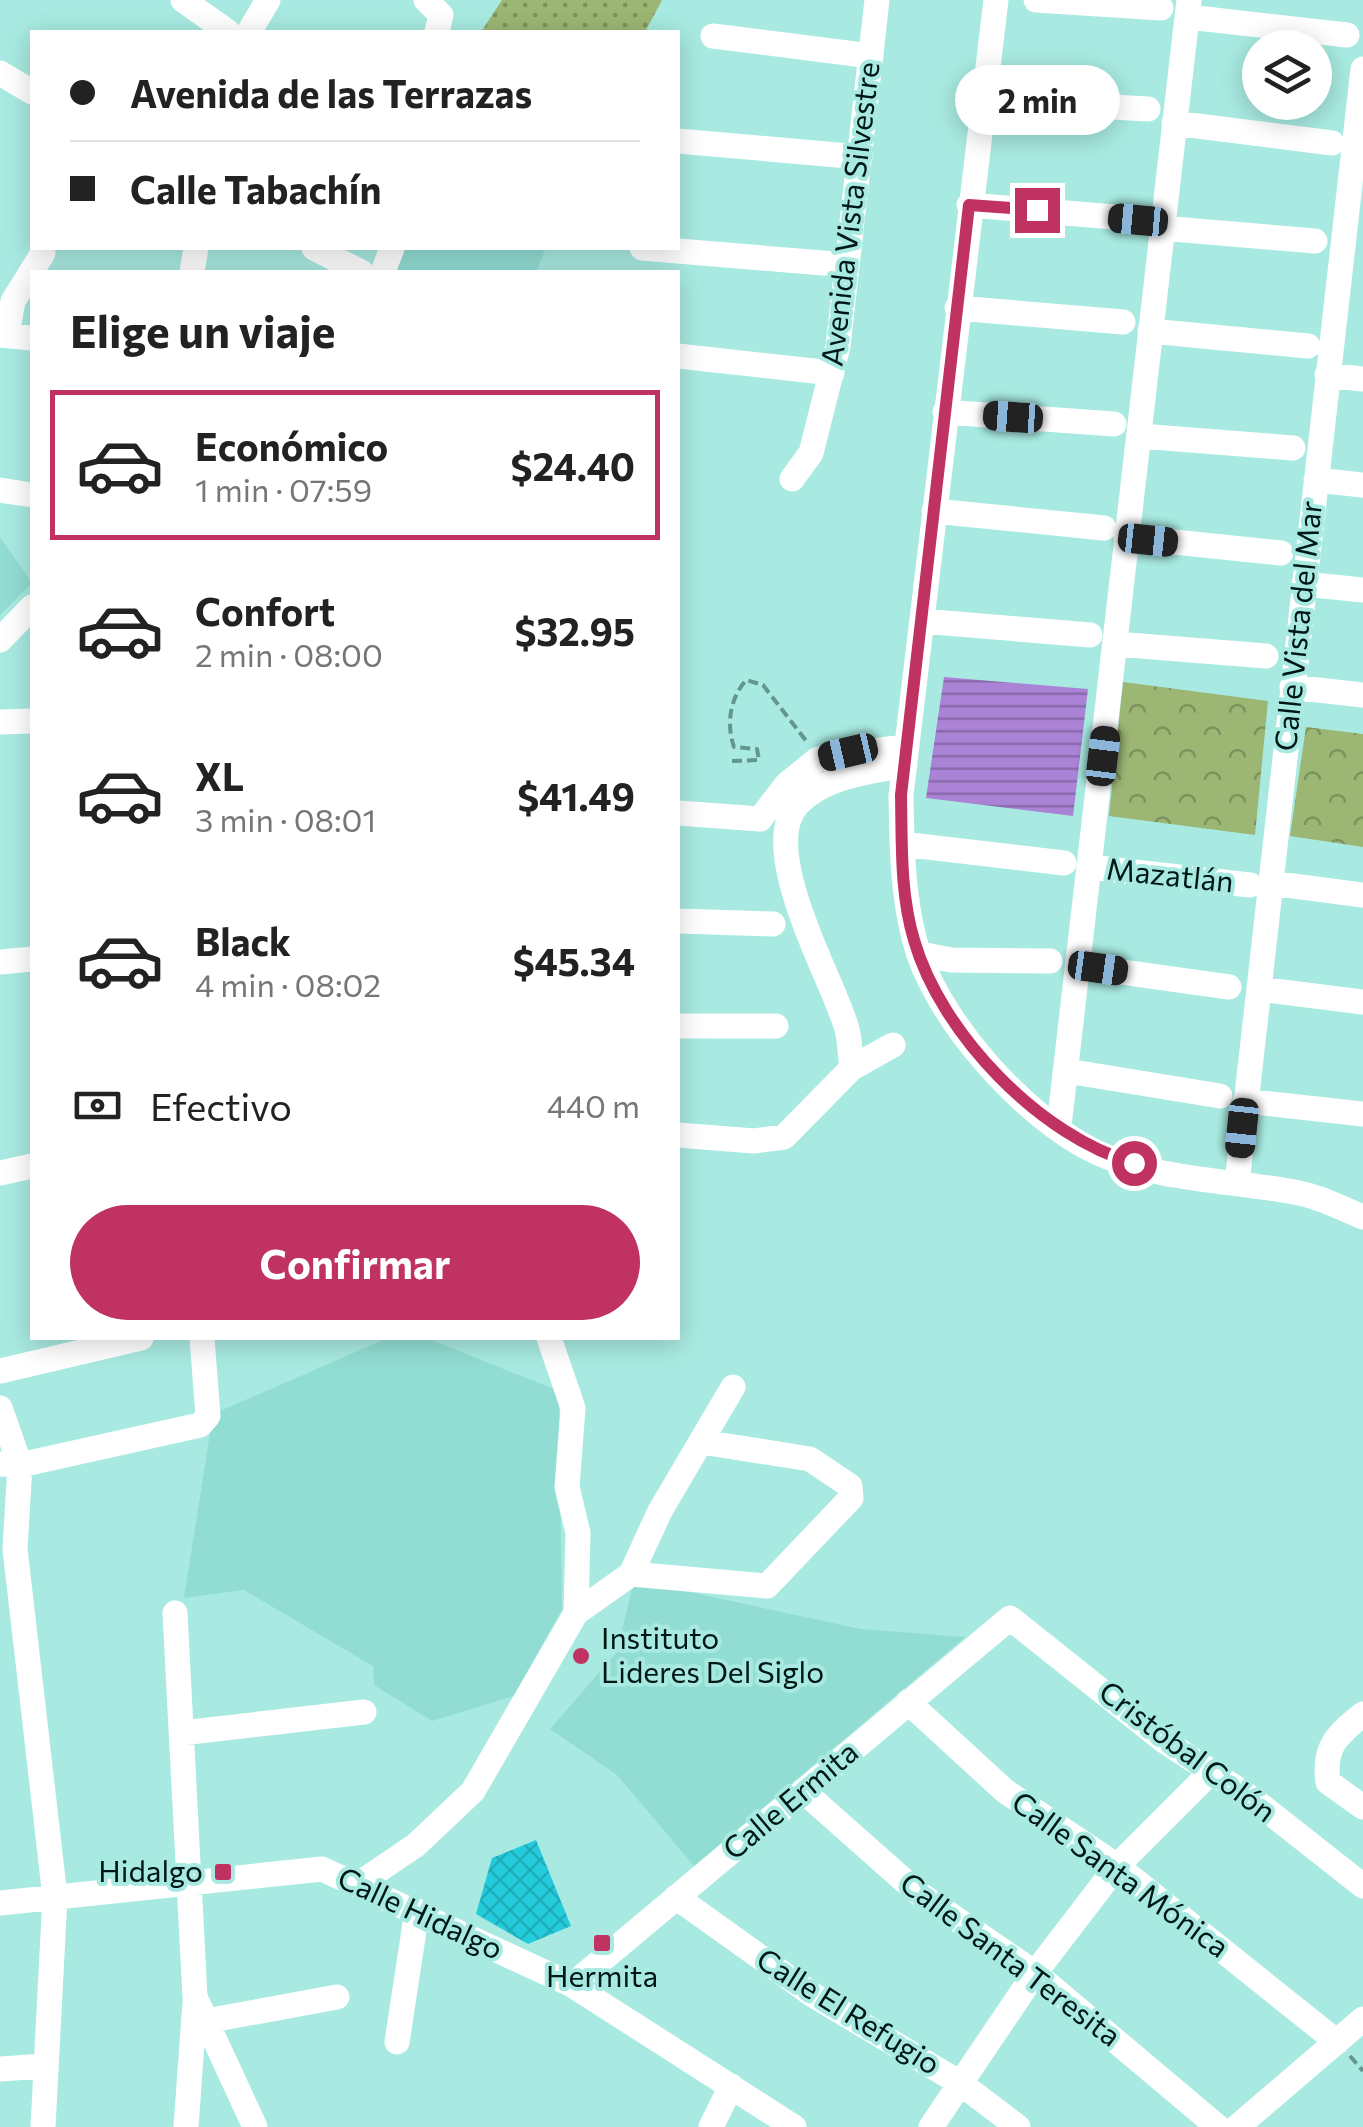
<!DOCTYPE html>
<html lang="es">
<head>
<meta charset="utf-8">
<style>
  body { margin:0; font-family:Commissioner,sans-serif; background:#f2f2f2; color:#222; height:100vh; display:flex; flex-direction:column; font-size:38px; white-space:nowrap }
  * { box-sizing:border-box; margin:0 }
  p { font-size:32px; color:#767676 }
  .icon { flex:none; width:55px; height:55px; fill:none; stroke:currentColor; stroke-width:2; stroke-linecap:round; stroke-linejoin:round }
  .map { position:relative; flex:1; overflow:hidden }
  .sheet { position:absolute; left:30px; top:270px; width:650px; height:1070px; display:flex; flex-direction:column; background:#fff; border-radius:0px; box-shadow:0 5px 25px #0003 }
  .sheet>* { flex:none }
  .banner { position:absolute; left:30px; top:30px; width:650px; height:220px; border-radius:0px; box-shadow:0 5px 25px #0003; display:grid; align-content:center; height:220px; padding:0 40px; background:#fff }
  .buttons { position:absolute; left:1242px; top:30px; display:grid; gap:20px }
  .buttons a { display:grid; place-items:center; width:90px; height:90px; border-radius:50%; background:#fff; box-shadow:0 5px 25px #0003; font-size:50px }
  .end { position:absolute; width:45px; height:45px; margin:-22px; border:12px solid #c03261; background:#fff; box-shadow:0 0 0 5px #fff }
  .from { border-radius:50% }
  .bubble { position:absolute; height:70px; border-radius:35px; background:#fff; box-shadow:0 5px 25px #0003; font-size:32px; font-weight:700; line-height:70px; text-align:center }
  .car { position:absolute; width:30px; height:60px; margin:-30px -15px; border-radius:12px; box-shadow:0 0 8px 2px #0007; background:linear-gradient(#222 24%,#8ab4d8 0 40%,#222 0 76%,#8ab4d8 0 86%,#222 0) }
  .banner b { display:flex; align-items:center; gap:35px; height:95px; font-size:38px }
  .banner b+b { border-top:2px solid #e0e0e0 }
  .banner i { width:25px; height:25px; background:#222 }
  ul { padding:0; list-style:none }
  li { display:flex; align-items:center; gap:30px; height:150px; margin:0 20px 15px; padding:0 20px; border:5px solid transparent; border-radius:0px }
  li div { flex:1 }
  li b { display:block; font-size:38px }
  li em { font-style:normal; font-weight:700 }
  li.on { border-color:#c03261 }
  li>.icon { width:90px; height:90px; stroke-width:1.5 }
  h2 { padding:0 40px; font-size:45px; line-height:120px }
  .pay { display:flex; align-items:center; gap:25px; height:110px; padding:0 40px; font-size:38px }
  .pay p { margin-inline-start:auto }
  .cta { display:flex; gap:20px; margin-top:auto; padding:20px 40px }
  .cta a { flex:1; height:115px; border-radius:60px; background:#c03261; color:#fff; font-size:40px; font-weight:700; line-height:115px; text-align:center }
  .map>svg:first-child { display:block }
  .built { fill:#92ddd3 }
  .grass { fill:url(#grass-dots) }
  .park { fill:url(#park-crowns) }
  .water { fill:url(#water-rules) }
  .building { fill:url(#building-cross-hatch) }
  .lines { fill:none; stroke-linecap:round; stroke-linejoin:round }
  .path { stroke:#64958e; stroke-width:4; stroke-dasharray:10 5; stroke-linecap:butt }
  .minor { stroke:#fff; stroke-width:25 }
  .route { stroke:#c03261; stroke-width:12 }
  .poi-dot { fill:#c03261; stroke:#a8eae1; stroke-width:4 }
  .labels { text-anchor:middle; stroke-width:8; stroke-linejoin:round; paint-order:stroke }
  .street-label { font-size:30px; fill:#001815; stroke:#a8eae1 }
  .poi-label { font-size:30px; fill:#001815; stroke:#a8eae1; text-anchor:start }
</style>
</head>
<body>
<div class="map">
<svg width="1363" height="2127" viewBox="0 0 1363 2127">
  <defs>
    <pattern id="grass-dots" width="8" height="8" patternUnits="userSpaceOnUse" patternTransform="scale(2.5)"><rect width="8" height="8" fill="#9cb673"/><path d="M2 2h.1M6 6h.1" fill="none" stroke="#7d935d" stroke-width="1.8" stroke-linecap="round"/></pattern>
    <pattern id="park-crowns" width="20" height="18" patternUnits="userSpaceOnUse" patternTransform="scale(2.5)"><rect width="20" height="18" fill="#9cb673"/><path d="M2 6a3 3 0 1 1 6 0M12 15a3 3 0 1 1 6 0" fill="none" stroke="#7d935d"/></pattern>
    <pattern id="water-rules" width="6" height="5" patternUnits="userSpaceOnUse" patternTransform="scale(2.5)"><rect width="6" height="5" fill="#ab83d6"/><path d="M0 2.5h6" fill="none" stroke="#896aac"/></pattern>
    <pattern id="building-cross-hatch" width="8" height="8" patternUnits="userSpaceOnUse" patternTransform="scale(2.5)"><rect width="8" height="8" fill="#23cbdb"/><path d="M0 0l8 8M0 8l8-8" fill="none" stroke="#1eaebb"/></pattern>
  </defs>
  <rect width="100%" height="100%" fill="#a8eae1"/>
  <path class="built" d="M406,248H546L536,272H396Z
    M0,537L32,583L0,615Z
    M388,1338H426L559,1391L562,1609L514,1696L432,1721L374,1685L373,1666L244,1590L184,1598L213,1414Z
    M634,1580L861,1629L965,1637L694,1866L617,1775L550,1729L617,1652Z"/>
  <path class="grass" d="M502,0H662L645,32H481Z"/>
  <path class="park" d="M1123,682L1268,701L1255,835L1109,816Z
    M1306,727L1363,734V847L1290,836Z"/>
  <path class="water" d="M944,677L1088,689L1073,816L926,798Z"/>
  <path class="building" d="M536,1840L571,1926L528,1944L476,1914L492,1858Z"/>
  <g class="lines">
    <path class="path" d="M732,761L759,760L757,749L734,747C726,723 730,699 746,680L763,685L807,742
      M1350,2056L1363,2071"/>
    <path class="minor" d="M183,0L228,32
      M426,0L441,15L437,32
      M996,0L901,795C902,844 902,890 914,938C933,1017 1025,1119 1098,1153C1159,1181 1234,1180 1299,1193C1321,1197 1343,1209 1363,1217
      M1036,0L1161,8
      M1188,17L1347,35
      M249,32L268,0
      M713,36L871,56
      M0,73L32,92
      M984,100L1148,109
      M1174,123L1332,143
      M678,141L860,157
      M969,205L1138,219
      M1161,228L1315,241
      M314,248L361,272
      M642,248L847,265
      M192,272L196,248
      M383,272L392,248
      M957,308L1123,322
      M1150,331L1308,346
      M0,335L32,338
      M7,335L13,301L43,253
      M678,356L832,373
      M1327,375L1363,379
      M945,412L1114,424
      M1140,436L1293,448
      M792,479L811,453L838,346L877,0
      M1316,480L1363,485
      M0,490L32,495
      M934,511L1104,528
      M1126,537L1281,553
      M1304,584L1363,590
      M922,621L1090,635
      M0,640L32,607
      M1116,644L1266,656
      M1292,687L1363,695
      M0,722L32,721
      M678,813L760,819L787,784L818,759L907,746
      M902,844L1064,863
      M1090,867L1250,885
      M1270,883L1363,895
      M678,921L773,924
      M920,954L951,960L1050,961
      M0,962L32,959
      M1079,966L1229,987
      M1259,989L1363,1002
      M678,1026H776
      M852,1068L893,1045
      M1067,1071L1220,1096
      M1245,1101L1363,1114
      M1059,1126L1189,0
      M678,1135L754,1141L784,1137L852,1068C850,1055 850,1041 847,1029C833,979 756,849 798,804C824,776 869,772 905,765
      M0,1173L32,1166
      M1237,1183L1363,69
      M0,1371L141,1338
      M0,1408L20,1465L15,1549L55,1897L43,2127
      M0,1464L20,1465L200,1425L208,1416L202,1338
      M631,1574L767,1586L851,1498L850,1486L810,1459L702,1442
      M175,1613L195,1997L255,2127
      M576,1613L631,1574L660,1511L733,1387
      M908,1702L1005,1791L1117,1866L1337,2042
      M1363,1714C1337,1735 1323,1747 1328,1782L1363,1807
      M182,1733L364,1712
      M803,1791L917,1892L1035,1973L1218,2127
      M357,1885L416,1845L473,1791L576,1613L578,1533L567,1487L573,1408L549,1338
      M676,1897L813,1995L960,2083L1018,2127
      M0,1903L322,1869L572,1985L794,2127
      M572,1985L1010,1618L1163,1740L1254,1800L1363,1886
      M206,2021L337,1997
      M397,2042L417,1911
      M0,2069L44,2066
      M186,2127L195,2002
      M711,2127L731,2086
      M931,2127L1035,1973L1117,1866L1210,1773
      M1237,2127L1363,2019"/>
  </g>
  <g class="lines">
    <path class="route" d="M1037,210L969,205L901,795C902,844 900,893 914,940C941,1034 1041,1137 1134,1163"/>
  </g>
  <g class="poi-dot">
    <circle cx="581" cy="1656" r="10"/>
    <rect x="213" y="1862" width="20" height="20" rx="5"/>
    <rect x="592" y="1933" width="20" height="20" rx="5"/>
  </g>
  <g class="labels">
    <g class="street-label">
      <text transform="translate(851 214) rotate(-83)" y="10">Avenida Vista Silvestre</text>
      <text transform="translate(1299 626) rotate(-84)" y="10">Calle Vista del Mar</text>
      <text transform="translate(1170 876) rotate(6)" y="10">Mazatlán</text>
      <text transform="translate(1187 1752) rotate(37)" y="10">Cristóbal Colón</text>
      <text transform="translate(791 1801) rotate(-40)" y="10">Calle Ermita</text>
      <text transform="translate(1120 1875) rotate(36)" y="10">Calle Santa Mónica</text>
      <text transform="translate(420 1914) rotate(25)" y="10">Calle Hidalgo</text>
      <text transform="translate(1010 1960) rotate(37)" y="10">Calle Santa Teresita</text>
      <text transform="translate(848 2012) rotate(32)" y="10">Calle El Refugio</text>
    </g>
    <g class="poi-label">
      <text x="601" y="1649">Instituto<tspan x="601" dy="34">Lideres Del Siglo</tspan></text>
      <text x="203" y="1882" text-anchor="end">Hidalgo</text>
      <text x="602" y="1987" text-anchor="middle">Hermita</text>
    </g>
  </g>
</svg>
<div class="buttons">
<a><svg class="icon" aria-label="layers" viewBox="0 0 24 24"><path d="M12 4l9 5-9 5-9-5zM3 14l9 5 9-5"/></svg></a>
</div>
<i class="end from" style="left:1134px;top:1163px"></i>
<i class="end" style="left:1037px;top:210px"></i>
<div class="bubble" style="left:955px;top:65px;width:165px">2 min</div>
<i class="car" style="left:1138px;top:220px;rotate:275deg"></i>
<i class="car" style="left:1013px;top:417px;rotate:274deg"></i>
<i class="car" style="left:1148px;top:540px;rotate:96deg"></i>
<i class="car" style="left:848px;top:752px;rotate:257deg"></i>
<i class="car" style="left:1103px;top:756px;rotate:7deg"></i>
<i class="car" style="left:1098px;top:968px;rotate:98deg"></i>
<i class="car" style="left:1242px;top:1128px;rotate:186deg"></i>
<div class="banner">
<b><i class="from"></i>Avenida de las Terrazas</b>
<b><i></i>Calle Tabachín</b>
</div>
<section class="sheet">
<h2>Elige un viaje</h2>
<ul>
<li class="on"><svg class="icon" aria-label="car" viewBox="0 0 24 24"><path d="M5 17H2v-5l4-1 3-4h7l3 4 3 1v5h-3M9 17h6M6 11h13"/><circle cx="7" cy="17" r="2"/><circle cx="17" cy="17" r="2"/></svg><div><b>Económico</b><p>1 min · 07:59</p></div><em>$24.40</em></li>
<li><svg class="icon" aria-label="car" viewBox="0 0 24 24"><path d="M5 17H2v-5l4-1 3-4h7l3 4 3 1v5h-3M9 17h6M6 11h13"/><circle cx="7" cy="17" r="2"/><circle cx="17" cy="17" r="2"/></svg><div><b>Confort</b><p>2 min · 08:00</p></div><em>$32.95</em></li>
<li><svg class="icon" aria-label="car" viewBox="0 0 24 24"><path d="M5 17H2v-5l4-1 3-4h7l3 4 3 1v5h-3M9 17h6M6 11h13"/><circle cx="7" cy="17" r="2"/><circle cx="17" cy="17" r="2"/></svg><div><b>XL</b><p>3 min · 08:01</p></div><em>$41.49</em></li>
<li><svg class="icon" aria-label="car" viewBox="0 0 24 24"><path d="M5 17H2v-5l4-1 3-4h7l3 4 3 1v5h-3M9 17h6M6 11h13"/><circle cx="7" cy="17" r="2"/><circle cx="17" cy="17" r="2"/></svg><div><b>Black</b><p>4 min · 08:02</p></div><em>$45.34</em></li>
</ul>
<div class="pay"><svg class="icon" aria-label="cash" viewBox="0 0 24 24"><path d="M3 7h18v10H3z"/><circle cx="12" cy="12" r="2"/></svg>Efectivo<p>440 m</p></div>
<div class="cta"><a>Confirmar</a></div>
</section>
</div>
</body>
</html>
